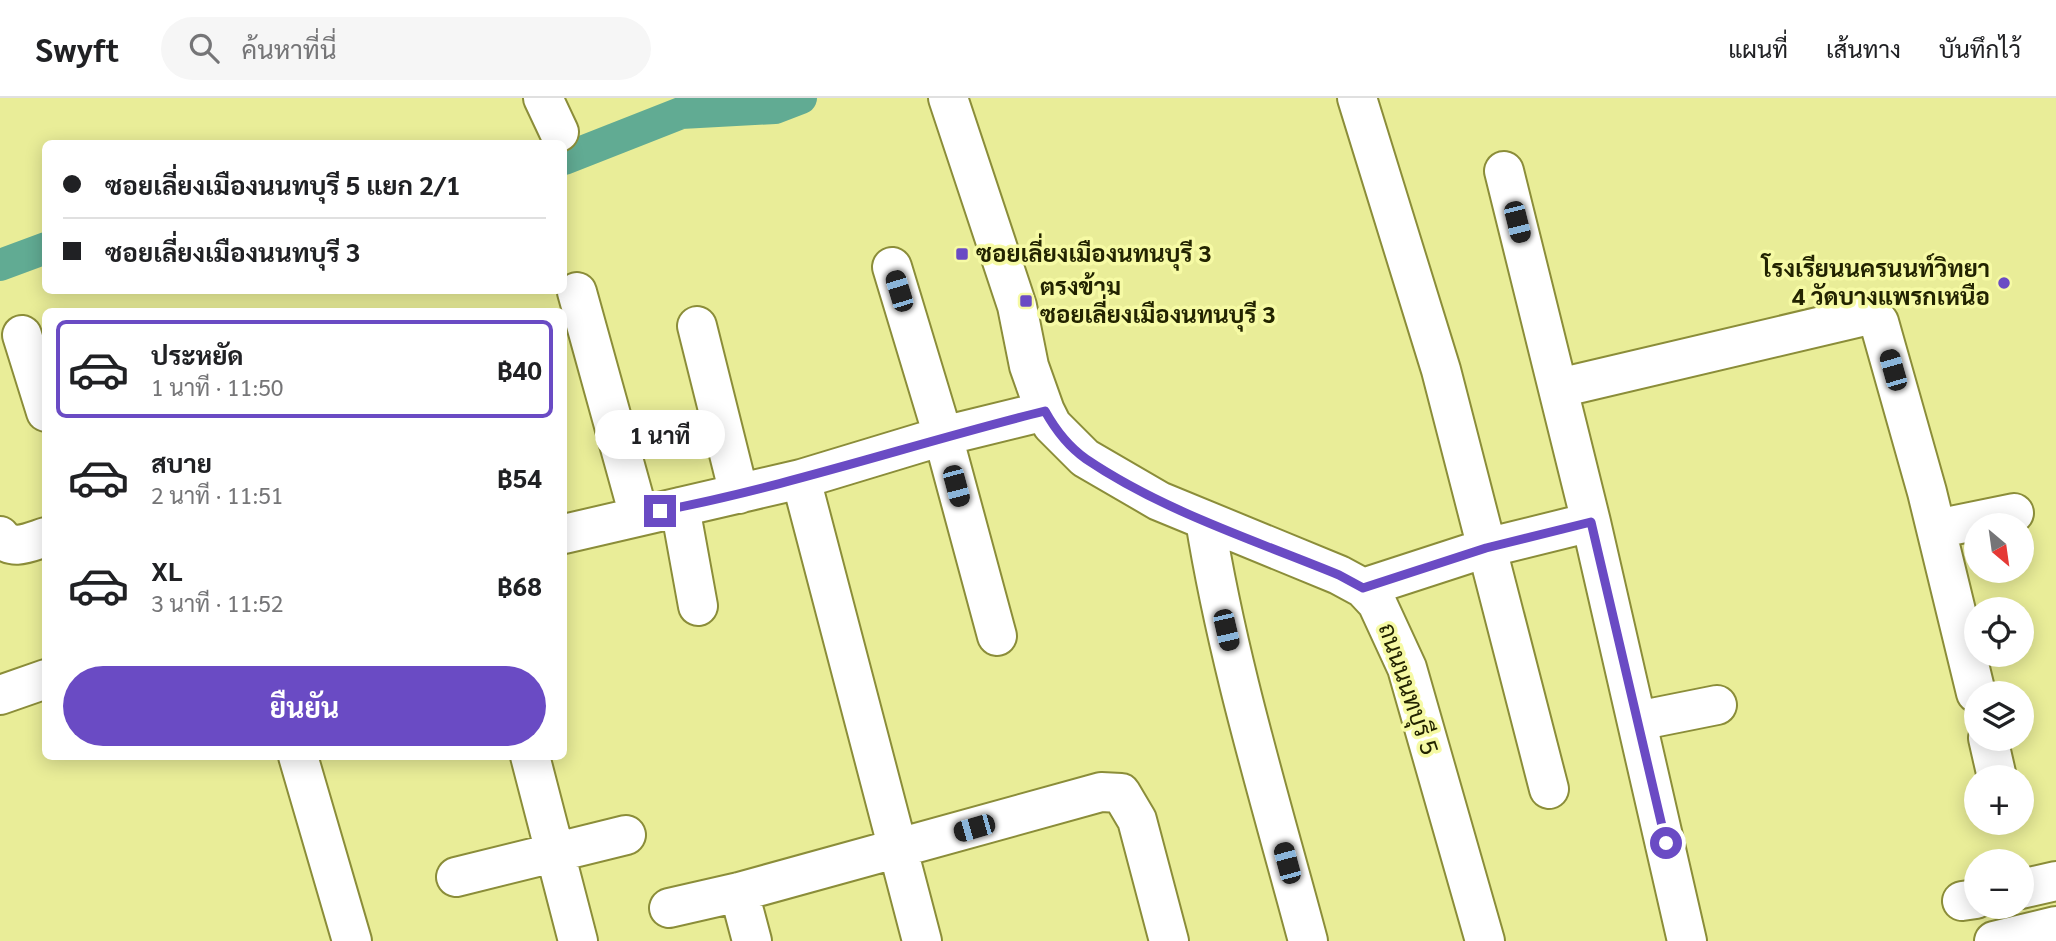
<!DOCTYPE html>
<html lang="th">
<head>
<meta charset="utf-8">
<style>
  body { margin:0; font-family:Georgia,Sarabun,serif; background:#f6f6f6; color:#202124; height:100vh; display:flex; flex-direction:column; font-size:26px; white-space:nowrap }
  * { box-sizing:border-box; margin:0 }
  p { font-size:23px; color:#757577 }
  .icon { flex:none; width:38px; height:38px; fill:none; stroke:currentColor; stroke-width:2; stroke-linecap:round; stroke-linejoin:round }
  .map { position:relative; flex:1; overflow:hidden }
  .drawer { position:absolute; left:42px; top:210px; width:525px; height:452px; display:flex; flex-direction:column; background:#fff; border-radius:10px; box-shadow:0 4px 18px #0003 }
  .drawer>* { flex:none }
  .hud { position:absolute; left:42px; top:42px; width:525px; height:154px; border-radius:10px; box-shadow:0 4px 18px #0003; display:grid; align-content:center; height:154px; padding:0 21px; background:#fff }
  .needle { width:46px; rotate:151deg }
  .controls { position:absolute; left:1964px; top:415px; display:grid; gap:14px }
  .controls a { display:grid; place-items:center; width:70px; height:70px; border-radius:50%; background:#fff; box-shadow:0 4px 18px #0003; font-size:35px }
  .end { position:absolute; width:32px; height:32px; margin:-16px; border:9px solid #6a4bc4; background:#fff; box-shadow:0 0 0 4px #fff }
  .from { border-radius:50% }
  .bubble { position:absolute; height:49px; border-radius:24px; background:#fff; box-shadow:0 4px 18px #0003; font-size:23px; font-weight:700; line-height:49px; text-align:center }
  .car { position:absolute; width:21px; height:42px; margin:-21px -10px; border-radius:9px; box-shadow:0 0 5px 2px #0007; background:linear-gradient(#222 24%,#8ab4d8 0 40%,#222 0 76%,#8ab4d8 0 86%,#222 0) }
  .hud b { display:flex; align-items:center; gap:24px; height:66px; font-size:26px }
  .hud b+b { border-top:2px solid #e0e0e0 }
  .hud i { width:18px; height:18px; background:#202124 }
  ul { padding:12px 0 0; list-style:none }
  li { display:flex; align-items:center; gap:21px; height:98px; margin:0 14px 10px; padding:0 7px; border:4px solid transparent; border-radius:10px }
  li div { flex:1 }
  li b { display:block; font-size:26px }
  li em { font-style:normal; font-weight:700 }
  li.active { border-color:#6a4bc4 }
  li>.icon { width:63px; height:63px; stroke-width:1.5 }
  .action { display:flex; gap:14px; margin-top:auto; padding:14px 21px }
  .action a { flex:1; height:80px; border-radius:42px; background:#6a4bc4; color:#fff; font-size:28px; font-weight:700; line-height:80px; text-align:center }
  header { display:flex; align-items:center; gap:42px; box-sizing:border-box; height:98px; padding:0 35px; background:#fff; border-bottom:2px solid #e0e0e0 }
  header strong { font-size:33px }
  nav { display:flex; gap:38px; margin-inline-start:auto; font-size:24px }
  .search { width:490px; height:63px; background:#f6f6f6; display:flex; align-items:center; gap:18px; box-sizing:border-box; padding:0 24px; border-radius:38px; color:#757577; font-size:26px }
  .map>svg:first-child { display:block }
  .lines { fill:none; stroke-linecap:round; stroke-linejoin:round }
  .canal { stroke:#61ab93; stroke-width:32 }
  .minor-casing { stroke:#8b8d39; stroke-width:42 }
  .minor { stroke:#fff; stroke-width:38 }
  .route { stroke:#6a4bc4; stroke-width:9 }
  .poi-dot { fill:#6a4bc4; stroke:#f6faa5; stroke-width:2.5 }
  .labels { text-anchor:middle; stroke-width:7; stroke-linejoin:round; paint-order:stroke }
  .poi-label { font-size:24px; font-weight:bold; fill:#222300; stroke:#f6faa5; text-anchor:start }
  .street-label { font-size:24px; fill:#222300; stroke:#f6faa5 }
</style>
</head>
<body>
<header>
<strong>Swyft</strong>
<div class="search"><svg class="icon" aria-label="search" viewBox="0 0 24 24"><circle cx="10" cy="10" r="6"/><path d="M15 15l6 6"/></svg>ค้นหาที่นี่</div>
<nav><a>แผนที่</a><a>เส้นทาง</a><a>บันทึกไว้</a></nav>
</header>
<div class="map">
<svg width="2056" height="843" viewBox="0 0 2056 843">
  <rect width="100%" height="100%" fill="#e9ed98"/>
  <g class="lines">
    <path class="canal" d="M564,61L681,15L775,10L801,0
      M0,167L46,150"/>
    <defs>
      <path id="minor" d="M543,0L559,34
        M948,0L1017,208L1029,268L1045,313L1052,327L1085,360L1159,403L1339,477L1363,490L1377,505L1407,570L1485,843
        M1357,0L1441,272L1549,691
        M1504,73L1591,424L1687,843
        M892,169L943,338L997,538
        M577,194L639,418
        M697,228L739,396
        M22,237L46,314
        M1559,290L1869,217L1875,219L1879,224L1927,394L1976,595
        M801,381L922,843
        M680,409L698,508
        M1205,422C1228,565 1271,704 1308,843
        M1936,431L2014,415
        M564,436L801,381L943,338L1045,313
        M0,438C11,454 30,444 46,439
        M1363,490L1486,450L1591,424
        M0,597L46,581
        M1637,623L1717,607
        M1988,640L1996,675
        M298,658L352,843
        M530,658L578,843
        M456,779L626,737
        M2021,791L2056,783
        M739,794L752,843
        M1962,803L1976,801
        M669,810L739,794L1101,694L1121,695L1137,722L1169,843
        M1994,843L2056,828"/>
    </defs>
    <use href="#minor" class="minor-casing"/>
    <use href="#minor" class="minor"/>
  </g>
  <g class="lines">
    <path class="route" d="M660,413C790,388 916,345 1045,313C1055,331 1069,349 1086,361C1163,413 1254,442 1339,477L1363,490L1486,450L1591,424L1666,745"/>
  </g>
  <g class="poi-dot">
    <rect x="955" y="149" width="14" height="14" rx="3.5"/>
    <circle cx="2004" cy="185" r="7"/>
    <rect x="1019" y="196" width="14" height="14" rx="3.5"/>
  </g>
  <g class="labels">
    <g class="poi-label">
      <text x="976" y="164">ซอยเลี่ยงเมืองนทนบุรี 3</text>
      <text x="1990" y="179" text-anchor="end">โรงเรียนนครนนท์วิทยา<tspan x="1990" dy="28">4 วัดบางแพรกเหนือ</tspan></text>
      <text x="1040" y="197">ตรงข้าม<tspan x="1040" dy="28">ซอยเลี่ยงเมืองนทนบุรี 3</tspan></text>
    </g>
    <g class="street-label">
      <text transform="translate(1408 591) rotate(71)" y="8">ถนนนนทบุรี 5</text>
    </g>
  </g>
</svg>
<div class="controls">
<a><svg class="needle" viewBox="-14 -14 28 28"><path d="M0-13l5 13h-10z" fill="#e53935"/><path d="M0 13l5-13h-10z" fill="#757577"/></svg></a>
<a><svg class="icon" aria-label="locate" viewBox="0 0 24 24"><circle cx="12" cy="12" r="6"/><path d="M12 2v4M12 18v4M2 12h4M18 12h4"/></svg></a>
<a><svg class="icon" aria-label="layers" viewBox="0 0 24 24"><path d="M12 4l9 5-9 5-9-5zM3 14l9 5 9-5"/></svg></a>
<a>+</a>
<a>−</a>
</div>
<i class="end from" style="left:1666px;top:745px"></i>
<i class="end" style="left:660px;top:413px"></i>
<div class="bubble" style="left:595px;top:312px;width:130px">1 นาที</div>
<i class="car" style="left:1517px;top:124px;rotate:166deg"></i>
<i class="car" style="left:899px;top:193px;rotate:343deg"></i>
<i class="car" style="left:1893px;top:272px;rotate:344deg"></i>
<i class="car" style="left:956px;top:388px;rotate:165deg"></i>
<i class="car" style="left:1226px;top:532px;rotate:167deg"></i>
<i class="car" style="left:974px;top:730px;rotate:254deg"></i>
<i class="car" style="left:1287px;top:765px;rotate:345deg"></i>
<div class="hud">
<b><i class="from"></i>ซอยเลี่ยงเมืองนนทบุรี 5 แยก 2/1</b>
<b><i></i>ซอยเลี่ยงเมืองนนทบุรี 3</b>
</div>
<section class="drawer">
<ul>
<li class="active"><svg class="icon" aria-label="car" viewBox="0 0 24 24"><path d="M5 17H2v-5l4-1 3-4h7l3 4 3 1v5h-3M9 17h6M6 11h13"/><circle cx="7" cy="17" r="2"/><circle cx="17" cy="17" r="2"/></svg><div><b>ประหยัด</b><p>1 นาที · 11:50</p></div><em>฿40</em></li>
<li><svg class="icon" aria-label="car" viewBox="0 0 24 24"><path d="M5 17H2v-5l4-1 3-4h7l3 4 3 1v5h-3M9 17h6M6 11h13"/><circle cx="7" cy="17" r="2"/><circle cx="17" cy="17" r="2"/></svg><div><b>สบาย</b><p>2 นาที · 11:51</p></div><em>฿54</em></li>
<li><svg class="icon" aria-label="car" viewBox="0 0 24 24"><path d="M5 17H2v-5l4-1 3-4h7l3 4 3 1v5h-3M9 17h6M6 11h13"/><circle cx="7" cy="17" r="2"/><circle cx="17" cy="17" r="2"/></svg><div><b>XL</b><p>3 นาที · 11:52</p></div><em>฿68</em></li>
</ul>
<div class="action"><a>ยืนยัน</a></div>
</section>
</div>
</body>
</html>
